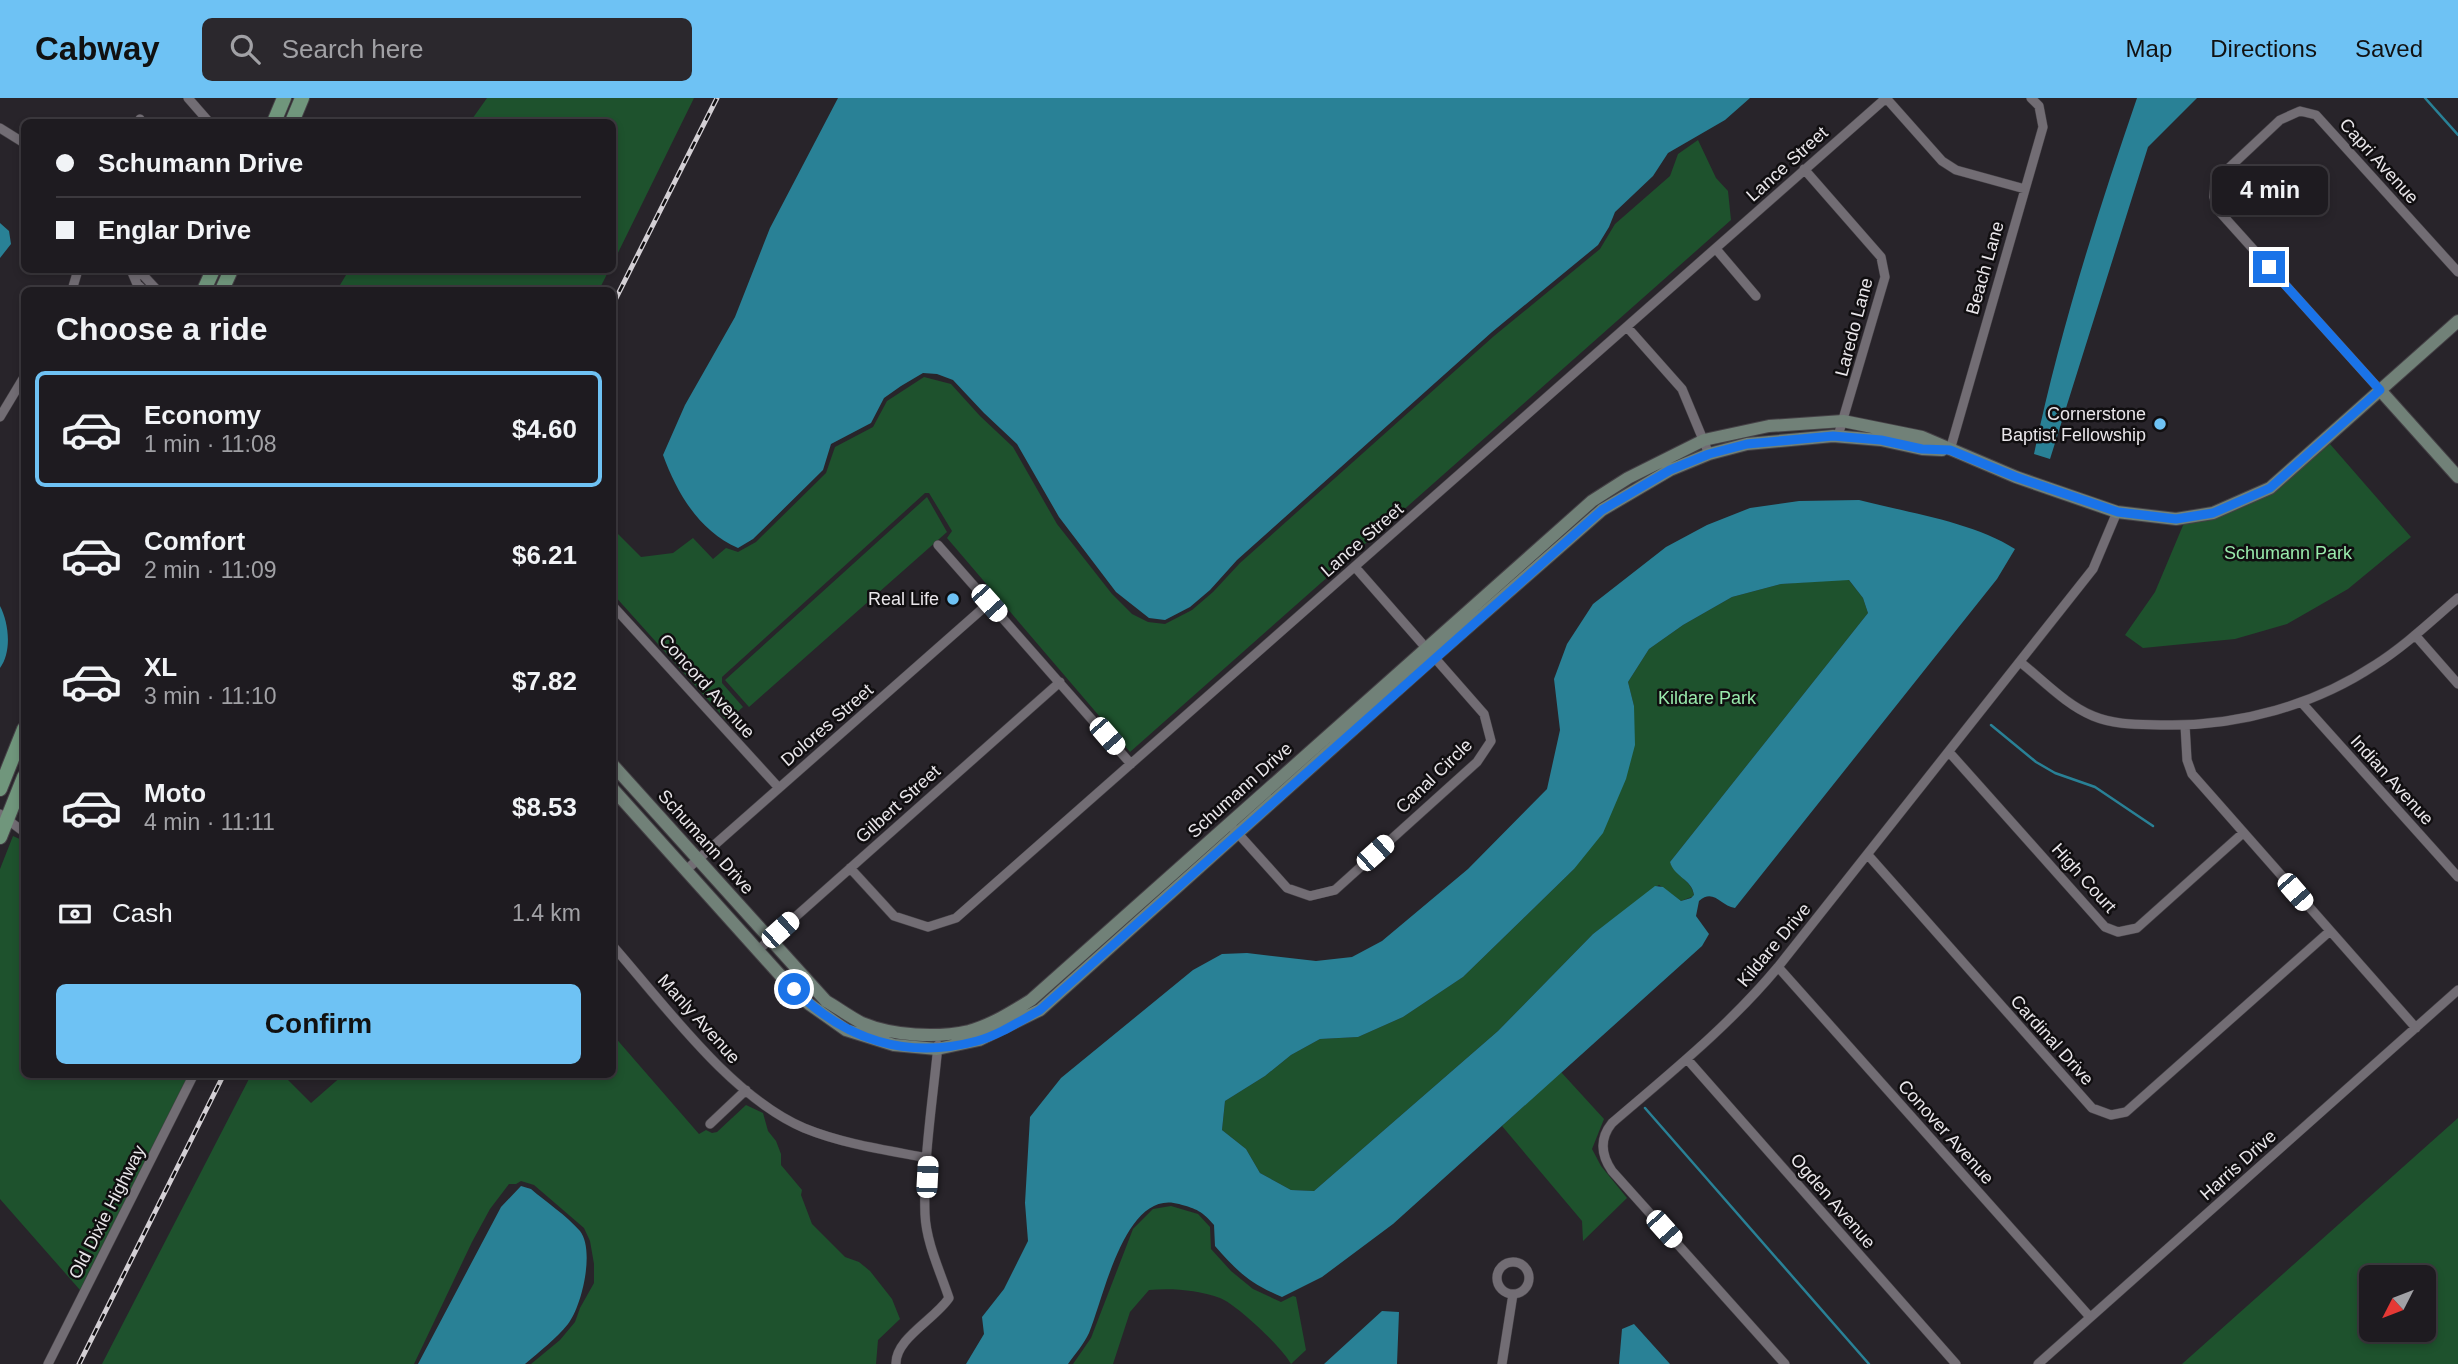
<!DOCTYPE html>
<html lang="en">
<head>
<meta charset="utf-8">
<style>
  body { margin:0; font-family:Arial,sans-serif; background:#2b282d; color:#f1f3f6; height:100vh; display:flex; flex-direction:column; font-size:26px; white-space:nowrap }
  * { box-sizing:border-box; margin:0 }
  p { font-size:23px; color:#a1a1a5 }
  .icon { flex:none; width:38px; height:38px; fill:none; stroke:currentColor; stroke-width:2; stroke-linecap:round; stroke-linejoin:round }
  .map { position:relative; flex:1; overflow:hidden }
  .details { position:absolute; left:21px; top:189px; width:595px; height:791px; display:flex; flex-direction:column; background:#1e1b20; border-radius:10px; box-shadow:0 4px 10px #0003,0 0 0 2px #3c393e }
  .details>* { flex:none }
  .hud { position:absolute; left:21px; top:21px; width:595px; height:154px; border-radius:10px; box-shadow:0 4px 10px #0003,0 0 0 2px #3c393e; display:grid; align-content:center; height:154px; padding:0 35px; background:#1e1b20 }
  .needle { width:46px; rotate:228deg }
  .fabs { position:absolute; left:2359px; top:1167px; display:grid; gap:14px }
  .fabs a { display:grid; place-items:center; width:77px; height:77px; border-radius:10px; background:#1e1b20; box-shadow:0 4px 10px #0003,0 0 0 2px #3c393e; font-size:35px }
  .end { position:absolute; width:32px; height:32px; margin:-16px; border:9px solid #1a73e8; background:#fff; box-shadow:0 0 0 4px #fff }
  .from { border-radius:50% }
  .bubble { position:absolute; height:49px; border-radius:10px; background:#1e1b20; box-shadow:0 4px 10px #0003,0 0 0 2px #3c393e; font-size:23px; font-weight:700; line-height:49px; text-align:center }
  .car { position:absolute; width:21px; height:42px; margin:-21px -10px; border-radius:9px; box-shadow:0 0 5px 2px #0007; background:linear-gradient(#fff 24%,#345 0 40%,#fff 0 76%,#345 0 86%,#fff 0) }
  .hud b { display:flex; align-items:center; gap:24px; height:66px; font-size:26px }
  .hud b+b { border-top:2px solid #3c393e }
  .hud i { width:18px; height:18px; background:#f1f3f6 }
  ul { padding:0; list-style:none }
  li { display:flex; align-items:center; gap:21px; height:116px; margin:0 14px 10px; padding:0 21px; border:4px solid transparent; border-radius:10px }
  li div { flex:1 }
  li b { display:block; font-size:26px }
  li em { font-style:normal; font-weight:700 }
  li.current { border-color:#6ec2f4 }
  li>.icon { width:63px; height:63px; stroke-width:1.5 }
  h2 { padding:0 35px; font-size:32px; line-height:84px }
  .pay { display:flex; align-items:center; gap:18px; height:77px; padding:0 35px; font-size:26px }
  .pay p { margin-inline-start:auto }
  .button { display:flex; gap:14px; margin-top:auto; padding:14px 35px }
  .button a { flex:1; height:80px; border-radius:10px; background:#6ec2f4; color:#111; font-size:28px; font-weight:700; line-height:80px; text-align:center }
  header { display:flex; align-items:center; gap:42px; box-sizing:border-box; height:98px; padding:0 35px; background:#6ec2f4; color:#111 }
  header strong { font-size:33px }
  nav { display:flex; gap:38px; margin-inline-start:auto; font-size:24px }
  .search { width:490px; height:63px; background:#2b282d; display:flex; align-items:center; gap:18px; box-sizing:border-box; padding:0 24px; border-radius:10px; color:#a1a1a5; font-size:26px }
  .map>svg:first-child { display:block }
  .green { fill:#1e522d; fill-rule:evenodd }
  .water { fill:#298196; fill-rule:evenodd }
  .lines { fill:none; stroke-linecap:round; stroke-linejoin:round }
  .stream { stroke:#298196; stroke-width:2.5 }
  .street-casing { stroke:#454146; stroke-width:10 }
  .secondary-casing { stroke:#454146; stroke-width:14 }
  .primary-casing { stroke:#454146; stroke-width:16 }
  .street { stroke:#726d74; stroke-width:9 }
  .secondary { stroke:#718178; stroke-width:12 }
  .primary { stroke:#70967c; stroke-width:14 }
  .rail-casing { stroke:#d3cfd4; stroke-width:5 }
  .rail { stroke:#100e10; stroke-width:2.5; stroke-dasharray:8; stroke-linecap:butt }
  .route { stroke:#1a73e8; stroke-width:9 }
  .poi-dot { fill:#6ec2f4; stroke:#100e10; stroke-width:2.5 }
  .labels { text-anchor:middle; stroke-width:5; stroke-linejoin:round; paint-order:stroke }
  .street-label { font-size:18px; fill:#e9e6ea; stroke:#100e10 }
  .poi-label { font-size:18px; fill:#e9e6ea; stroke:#100e10; text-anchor:end }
  .park-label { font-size:18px; fill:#99eaac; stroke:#100e10 }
</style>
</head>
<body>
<header>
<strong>Cabway</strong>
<div class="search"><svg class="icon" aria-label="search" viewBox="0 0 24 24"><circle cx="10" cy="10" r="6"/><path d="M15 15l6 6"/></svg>Search here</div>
<nav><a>Map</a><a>Directions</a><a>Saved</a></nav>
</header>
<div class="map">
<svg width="2458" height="1266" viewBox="0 0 2458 1266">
  <rect width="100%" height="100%" fill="#28242a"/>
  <path class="green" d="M487,0H694L613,165L612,24H470Z
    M1698,42L1716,80L1728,93L1731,122L1130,654L947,440L952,433L929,395H925L722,579V585L743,609L727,623L613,496V431L641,459L673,455L693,440L713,461L726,450L738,454L756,444L826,375L835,349L873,329L887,303L924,279L951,286L980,318L1013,349L1057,426L1112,496L1132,516L1148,524L1165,526L1192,512L1213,494L1240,465L1494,238L1600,151L1615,126L1670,78L1678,56Z
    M349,172H609L599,192H337Z
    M2330,346L2411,439L2348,491L2287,526L2235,541L2143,550L2125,537L2155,494L2184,425C2249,417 2282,388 2330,346Z
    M927,399L947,434L749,609L725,582Z
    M1848,481L1863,500L1868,515L1670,764C1675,778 1692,782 1694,798L1681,803L1659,787L1593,836L1498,933L1314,1093L1291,1092L1260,1075L1246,1051L1222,1032L1225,1003L1265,978L1291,957L1320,941L1358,939L1403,919L1463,879L1574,771L1634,608L1628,584L1649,551L1683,527L1732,499L1781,486Z
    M13,738L24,743V976L189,977L80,1192L0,1101V771Z
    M613,937L699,1036L706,1032L712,1035L717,1034L746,1007L763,1015L768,1033L776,1043L781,1056V1067L802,1092L801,1097L812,1126L845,1159L859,1164L870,1173L892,1201L900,1221L878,1242L876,1266H531L560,1242L575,1224L580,1210L594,1185V1166L590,1143L584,1130L534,1087L521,1083L516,1086H509L490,1111L472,1144L414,1266H102L251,977H283L311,1005L343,977L612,976Z
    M1561,974L1604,1021L1592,1051L1601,1068L1627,1100L1583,1143L1582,1123L1502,1028Z
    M2458,1020V1266H2182ZM2371,1180H2424V1232H2371Z
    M1171,1108L1198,1116L1210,1129L1211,1151L1231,1173L1253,1191L1281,1204L1293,1198L1296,1199L1306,1252L1291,1266C1283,1250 1236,1206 1220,1200C1197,1192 1173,1190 1149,1192L1130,1214L1113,1266H1073L1091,1240L1133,1131L1153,1111Z"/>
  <path class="water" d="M838,0H1750L1725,22L1668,55L1653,78L1615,114L1609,129L1598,147L1492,234L1237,462L1210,492L1190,509L1165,522L1149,520L1116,494L1059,419L1017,346L984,315L953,282L937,276L923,275L901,288L884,300L871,325L831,346L823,372L753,441L738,450C699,433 677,395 663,357L685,307L735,219L770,130Z
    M2137,0H2197L2148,49L2050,361L2034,356C2059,236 2097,116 2137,0Z
    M0,125L9,133L11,146L0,160Z
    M1859,402C1909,415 1973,424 2015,451L1997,481L1735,810C1720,808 1714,790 1699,803L1696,818L1709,836L1702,848L1393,1126L1322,1179L1282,1199C1249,1185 1238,1174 1215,1148L1214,1127C1202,1113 1197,1111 1179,1106C1125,1090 1104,1199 1089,1235C1084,1246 1075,1256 1068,1266H966L984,1236L982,1219L1004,1191L1028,1143L1025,1105L1030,1019L1061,980L1193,872L1222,856L1247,855L1316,863L1352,859L1382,843L1468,771L1547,691L1560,632L1554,581L1567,546L1593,506L1666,449L1707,427L1750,410L1799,403ZM1849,482L1863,500L1868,515L1670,764C1674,779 1692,781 1694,797L1691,800L1681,803L1663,789L1655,788L1593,836L1498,933L1314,1093L1291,1092L1260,1075L1246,1051L1222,1032L1225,1003L1265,978L1291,957L1320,941L1358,939L1403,919L1463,879L1574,771L1603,735L1626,681L1635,647L1634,608L1628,584L1649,551L1683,527L1732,499L1781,486Z
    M0,508C9,525 12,554 0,570Z
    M521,1088L531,1091C546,1104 566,1117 580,1133C595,1152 582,1208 568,1226C556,1241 540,1253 525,1266H418L501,1109Z
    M1382,1213L1399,1214L1397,1266H1324Z
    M1634,1226L1670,1266H1619L1622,1231Z"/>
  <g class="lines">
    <path class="stream" d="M2425,0L2458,37
      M1991,627L2036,664L2055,675L2095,689L2153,728
      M1645,1010L1869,1266"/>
    <defs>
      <path id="street" d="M188,0L209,24
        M140,21L141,24
        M0,30L24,45
        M1804,71L1881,159L1885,179L1838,338
        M1716,151L1756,198
        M131,172L137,186L143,192
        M135,172L144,178L157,192
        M72,192L78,172
        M1627,229L1682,291L1709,356
        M2380,292L2217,111L2214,99L2215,83L2280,22L2300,13L2316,17L2458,174
        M0,319L24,279
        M1950,352L2043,29L2039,8L2031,0
        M938,447L1131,666
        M612,507L779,690
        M2415,537L2458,586
        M2020,564C2043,582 2066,607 2093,618C2117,628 2142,626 2167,627C2239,628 2315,607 2375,567C2405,548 2431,523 2458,500
        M2302,605L2458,779
        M2185,627L2187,662L2192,676L2416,930
        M1949,654L2105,829L2118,834L2137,830L2243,735
        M0,716L24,734
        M1234,731L1287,790L1310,798L1335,792L1477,664L1491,643L1484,616L1355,469
        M1868,757L2092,1010L2111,1017L2126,1014L2330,833
        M850,770L894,818L928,829L956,820L1886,0L1942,63L1956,72L2025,91
        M686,772L989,505
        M612,847C664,906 731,999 804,1030C843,1046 886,1052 928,1060
        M758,852L1060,584
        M1778,869L2090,1219
        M1687,961L1956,1266
        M710,1026L746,992
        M1497 1180a16 16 0 1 1 32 0a16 16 0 1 1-32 0Z
        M48,1266L194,976
        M896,1266C895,1241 934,1222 949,1200C940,1173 926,1144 925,1116C923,1062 933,1001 938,947
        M1502,1266L1513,1196
        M1785,1266L1612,1073C1601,1057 1599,1041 1612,1025C1669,976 1729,928 1778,869L2093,471L2117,414
        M2038,1266L2458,892"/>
      <path id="secondary" d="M2380,292L2458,379
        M612,666L826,903C838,910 850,919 862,925C893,938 937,940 969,933C991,927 1012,914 1031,902L1592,403L1628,380L1704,342L1769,328L1843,323L1922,339L2016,379L2117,414L2176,421L2213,415L2270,390L2458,223
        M612,690L780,877L809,906L846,932L894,947L937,951L979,942L1040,912L1434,559L1602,412L1670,372L1709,356L1747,346L1833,338L1881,342L1922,351L1942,352"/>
      <path id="primary" d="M274,24L284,0
        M292,24L302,0
        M204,192L213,172
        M222,192L231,172
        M0,691L24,631
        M0,739L24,679"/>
    </defs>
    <use href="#street" class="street-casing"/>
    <use href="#secondary" class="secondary-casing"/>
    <use href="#primary" class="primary-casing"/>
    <use href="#street" class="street"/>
    <use href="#secondary" class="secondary"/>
    <use href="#primary" class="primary"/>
    <defs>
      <path id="rail" d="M612,208L717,0
        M79,1266L224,976"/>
    </defs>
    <use href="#rail" class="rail-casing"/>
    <use href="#rail" class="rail"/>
  </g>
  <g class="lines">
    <path class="route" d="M794,891C845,942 907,962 977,943C999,937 1020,923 1040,912L1602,412L1670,372L1709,356L1747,346L1833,338L1881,342L1922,351L1950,352L2016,379L2118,414L2176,421L2213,415L2270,390L2380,292L2269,169"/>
  </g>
  <g class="poi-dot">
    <circle cx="2160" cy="326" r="7"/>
    <circle cx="953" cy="501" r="7"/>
  </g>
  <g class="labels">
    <g class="street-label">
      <text transform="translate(2379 63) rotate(48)" y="6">Capri Avenue</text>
      <text transform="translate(1787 66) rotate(-42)" y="6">Lance Street</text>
      <text transform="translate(1985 170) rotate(-74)" y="6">Beach Lane</text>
      <text transform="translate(1854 229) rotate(-75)" y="6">Laredo Lane</text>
      <text transform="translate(1362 442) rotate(-41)" y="6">Lance Street</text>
      <text transform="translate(707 588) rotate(48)" y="6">Concord Avenue</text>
      <text transform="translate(827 627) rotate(-41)" y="6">Dolores Street</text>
      <text transform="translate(1434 678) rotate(-44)" y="6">Canal Circle</text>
      <text transform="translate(2392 682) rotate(48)" y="6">Indian Avenue</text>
      <text transform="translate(1240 692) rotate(-42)" y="6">Schumann Drive</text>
      <text transform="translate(898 706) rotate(-42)" y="6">Gilbert Street</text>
      <text transform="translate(706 744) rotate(48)" y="6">Schumann Drive</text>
      <text transform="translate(2084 780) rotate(48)" y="6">High Court</text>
      <text transform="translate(1774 847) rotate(-50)" y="6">Kildare Drive</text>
      <text transform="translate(699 921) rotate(48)" y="6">Manly Avenue</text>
      <text transform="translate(2052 942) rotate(48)" y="6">Cardinal Drive</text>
      <text transform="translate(1946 1034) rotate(48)" y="6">Conover Avenue</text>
      <text transform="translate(2238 1067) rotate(-42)" y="6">Harris Drive</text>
      <text transform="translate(1833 1103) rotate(49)" y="6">Ogden Avenue</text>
      <text transform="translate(107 1114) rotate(-63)" y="6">Old Dixie Highway</text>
    </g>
    <g class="poi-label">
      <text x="2146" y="322">Cornerstone<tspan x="2146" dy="21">Baptist Fellowship</tspan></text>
      <text x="939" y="507">Real Life</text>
    </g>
    <g class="park-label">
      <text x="2288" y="461">Schumann Park</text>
      <text x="1707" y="606">Kildare Park</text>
    </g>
  </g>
</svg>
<div class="fabs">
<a><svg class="needle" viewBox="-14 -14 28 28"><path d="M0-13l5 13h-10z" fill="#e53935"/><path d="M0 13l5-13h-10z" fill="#a1a1a5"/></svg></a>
</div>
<i class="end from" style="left:794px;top:891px"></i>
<i class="end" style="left:2269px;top:169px"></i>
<div class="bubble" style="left:2212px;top:68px;width:116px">4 min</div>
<i class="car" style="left:989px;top:505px;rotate:138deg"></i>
<i class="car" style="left:1107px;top:638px;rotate:139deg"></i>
<i class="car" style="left:1375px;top:755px;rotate:48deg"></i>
<i class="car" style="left:2295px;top:794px;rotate:139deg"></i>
<i class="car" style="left:780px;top:832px;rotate:48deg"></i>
<i class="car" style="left:927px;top:1079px;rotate:3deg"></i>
<i class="car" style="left:1664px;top:1131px;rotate:138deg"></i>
<div class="hud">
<b><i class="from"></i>Schumann Drive</b>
<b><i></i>Englar Drive</b>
</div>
<section class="details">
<h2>Choose a ride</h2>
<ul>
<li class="current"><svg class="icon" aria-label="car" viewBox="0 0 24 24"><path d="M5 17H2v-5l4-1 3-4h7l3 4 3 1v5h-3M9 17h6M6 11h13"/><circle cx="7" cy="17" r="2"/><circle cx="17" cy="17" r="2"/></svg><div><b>Economy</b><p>1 min · 11:08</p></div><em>$4.60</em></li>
<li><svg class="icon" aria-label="car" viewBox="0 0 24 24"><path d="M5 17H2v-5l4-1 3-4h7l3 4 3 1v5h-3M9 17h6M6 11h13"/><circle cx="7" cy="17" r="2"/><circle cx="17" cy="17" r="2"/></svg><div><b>Comfort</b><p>2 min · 11:09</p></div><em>$6.21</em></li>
<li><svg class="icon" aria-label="car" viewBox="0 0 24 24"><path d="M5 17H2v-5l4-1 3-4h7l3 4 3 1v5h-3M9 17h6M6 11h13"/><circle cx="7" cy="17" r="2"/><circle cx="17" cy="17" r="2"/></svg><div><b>XL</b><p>3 min · 11:10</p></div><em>$7.82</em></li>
<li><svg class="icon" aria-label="car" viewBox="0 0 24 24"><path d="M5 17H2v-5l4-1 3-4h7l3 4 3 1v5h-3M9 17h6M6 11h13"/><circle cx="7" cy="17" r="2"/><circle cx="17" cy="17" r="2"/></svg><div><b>Moto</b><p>4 min · 11:11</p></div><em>$8.53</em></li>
</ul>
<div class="pay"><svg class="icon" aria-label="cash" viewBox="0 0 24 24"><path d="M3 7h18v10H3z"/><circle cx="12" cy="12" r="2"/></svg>Cash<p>1.4 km</p></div>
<div class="button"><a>Confirm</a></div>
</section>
</div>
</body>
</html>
